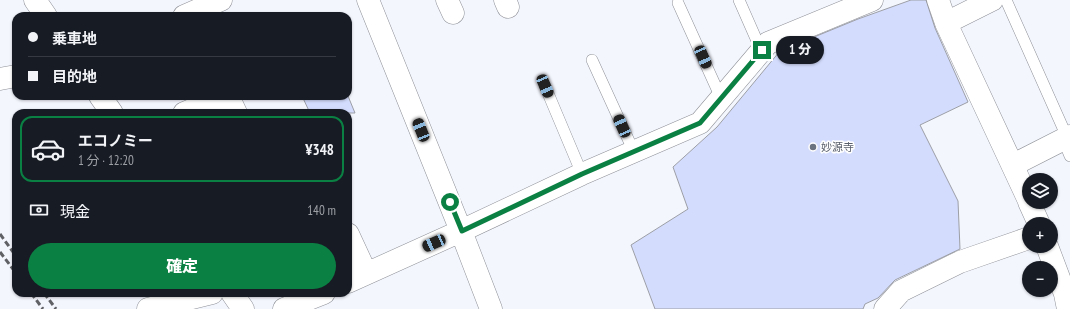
<!DOCTYPE html>
<html lang="ja">
<head>
<meta charset="utf-8">
<style>
  body { margin:0; font-family:"PT Sans Narrow","Noto Sans JP",sans-serif; background:#20242c; color:#f1f3f6; height:100vh; display:flex; flex-direction:column; font-size:15px; white-space:nowrap }
  * { box-sizing:border-box; margin:0 }
  p { font-size:13px; color:#9ea1a6 }
  .icon { flex:none; width:22px; height:22px; fill:none; stroke:currentColor; stroke-width:2; stroke-linecap:round; stroke-linejoin:round }
  .map { position:relative; flex:1; overflow:hidden }
  .drawer { position:absolute; left:12px; top:109px; width:340px; height:188px; display:flex; flex-direction:column; background:#171b24; border-radius:12px; box-shadow:0 1px 3px #0004 }
  .drawer>* { flex:none }
  .guide { position:absolute; left:12px; top:12px; width:340px; height:88px; border-radius:12px; box-shadow:0 1px 3px #0004; display:grid; align-content:center; height:88px; padding:0 16px; background:#171b24 }
  .fabs { position:absolute; left:1022px; top:173px; display:grid; gap:8px }
  .fabs a { display:grid; place-items:center; width:36px; height:36px; border-radius:50%; background:#171b24; box-shadow:0 1px 3px #0004; font-size:20px }
  .end { position:absolute; width:18px; height:18px; margin:-9px; border:5px solid #0b8043; background:#fff; box-shadow:0 0 0 2px #fff }
  .from { border-radius:50% }
  .bubble { position:absolute; height:28px; border-radius:14px; background:#171b24; box-shadow:0 1px 3px #0004; font-size:13px; font-weight:800; line-height:28px; text-align:center }
  .car { position:absolute; width:12px; height:24px; margin:-12px -6px; border-radius:5px; box-shadow:0 0 3px 1px #0007; background:linear-gradient(#222 24%,#8ab4d8 0 40%,#222 0 76%,#8ab4d8 0 86%,#222 0) }
  .guide b { display:flex; align-items:center; gap:14px; height:38px; font-size:15px }
  .guide b+b { border-top:1px solid #363941 }
  .guide i { width:10px; height:10px; background:#f1f3f6 }
  ul { padding:7px 0 0; list-style:none }
  li { display:flex; align-items:center; gap:12px; height:66px; margin:0 8px 6px; padding:0 8px; border:2px solid transparent; border-radius:12px }
  li div { flex:1 }
  li b { display:block; font-size:15px }
  li em { font-style:normal; font-weight:800 }
  li.active { border-color:#0b8043 }
  li>.icon { width:36px; height:36px; stroke-width:1.5 }
  .pay { display:flex; align-items:center; gap:10px; height:44px; padding:0 16px; font-size:15px }
  .pay p { margin-inline-start:auto }
  .cta { display:flex; gap:8px; margin-top:auto; padding:8px 16px }
  .cta a { flex:1; height:46px; border-radius:24px; background:#0b8043; color:#fff; font-size:16px; font-weight:800; line-height:46px; text-align:center }
  .map>svg:first-child { display:block }
  .building { fill:#d3dcfd; stroke:#9d9fa6 }
  .lines { fill:none; stroke-linecap:round; stroke-linejoin:round }
  .lane-casing { stroke:#8e9097; stroke-width:12 }
  .street-casing { stroke:#8e9097; stroke-width:23 }
  .secondary-casing { stroke:#8e9097; stroke-width:23 }
  .lane { stroke:#fff; stroke-width:11 }
  .street { stroke:#fff; stroke-width:22 }
  .secondary { stroke:#fff; stroke-width:22 }
  .rail { stroke:#5f6165; stroke-width:3; stroke-dasharray:6 3; stroke-linecap:butt }
  .route { stroke:#0b8043; stroke-width:5 }
  .worship-dot { fill:#6b7280; stroke:#fff; stroke-width:1.5 }
  .labels { text-anchor:middle; stroke-width:3; stroke-linejoin:round; paint-order:stroke }
  .worship-label { font-size:11px; fill:#5b616d; stroke:#fff; text-anchor:start }
</style>
</head>
<body>
<div class="map">
<svg width="1070" height="309" viewBox="0 0 1070 309">
  <rect width="100%" height="100%" fill="#f4f6fe"/>
  <path class="building" d="M911,0H926L935,28L968,102L920,125L958,201L960,249L895,280L878,298L865,304L863,309H655L631,245L688,209L673,167L717,127L780,51L858,19Z
    M302,96H348L355,113H310Z"/>
  <g class="lines">
    <defs>
      <path id="lane" d="M739,0L761,50
        M1006,0L1067,137
        M678,3L721,98
        M592,60L634,152
        M545,86L582,174
        M1063,139L1070,156"/>
      <path id="street" d="M368,0L461,231L491,309
        M447,0L453,13
        M505,0L508,7
        M938,0L946,23L1029,201
        M184,16L221,0
        M946,23L992,0
        M0,79L16,76
        M228,96L236,113
        M184,113L224,96
        M1013,165L1070,136
        M1029,202L1039,224
        M348,234L366,273
        M1047,246L1065,294L1068,309
        M348,282L461,231L582,174L700,123L768,43L872,0
        M148,309L212,293
        M284,309L324,293
        M885,309L901,291L960,262L1029,238"/>
      <path id="secondary" d="M35,0L46,16
        M100,96L112,113
        M232,293L243,309"/>
    </defs>
    <use href="#lane" class="lane-casing"/>
    <use href="#street" class="street-casing"/>
    <use href="#secondary" class="secondary-casing"/>
    <use href="#lane" class="lane"/>
    <use href="#street" class="street"/>
    <use href="#secondary" class="secondary"/>
    <path class="rail" d="M0,234L16,256
      M0,252L16,273
      M31,293L43,309
      M44,293L56,309"/>
  </g>
  <g class="lines">
    <path class="route" d="M450,202L462,231L582,174L700,123L762,50"/>
  </g>
  <circle class="worship-dot" cx="813" cy="147" r="4"/>
  <g class="labels">
    <g class="worship-label">
      <text x="821" y="151">妙源寺</text>
    </g>
  </g>
</svg>
<div class="fabs">
<a><svg class="icon" aria-label="layers" viewBox="0 0 24 24"><path d="M12 4l9 5-9 5-9-5zM3 14l9 5 9-5"/></svg></a>
<a>+</a>
<a>−</a>
</div>
<i class="end from" style="left:450px;top:202px"></i>
<i class="end" style="left:762px;top:50px"></i>
<div class="bubble" style="left:776px;top:36px;width:48px">1 分</div>
<i class="car" style="left:703px;top:57px;rotate:156deg"></i>
<i class="car" style="left:545px;top:86px;rotate:157deg"></i>
<i class="car" style="left:622px;top:126px;rotate:336deg"></i>
<i class="car" style="left:421px;top:130px;rotate:338deg"></i>
<i class="car" style="left:434px;top:243px;rotate:246deg"></i>
<div class="guide">
<b><i class="from"></i>乗車地</b>
<b><i></i>目的地</b>
</div>
<section class="drawer">
<ul>
<li class="active"><svg class="icon" aria-label="car" viewBox="0 0 24 24"><path d="M5 17H2v-5l4-1 3-4h7l3 4 3 1v5h-3M9 17h6M6 11h13"/><circle cx="7" cy="17" r="2"/><circle cx="17" cy="17" r="2"/></svg><div><b>エコノミー</b><p>1 分 · 12:20</p></div><em>¥348</em></li>
</ul>
<div class="pay"><svg class="icon" aria-label="cash" viewBox="0 0 24 24"><path d="M3 7h18v10H3z"/><circle cx="12" cy="12" r="2"/></svg>現金<p>140 m</p></div>
<div class="cta"><a>確定</a></div>
</section>
</div>
</body>
</html>
